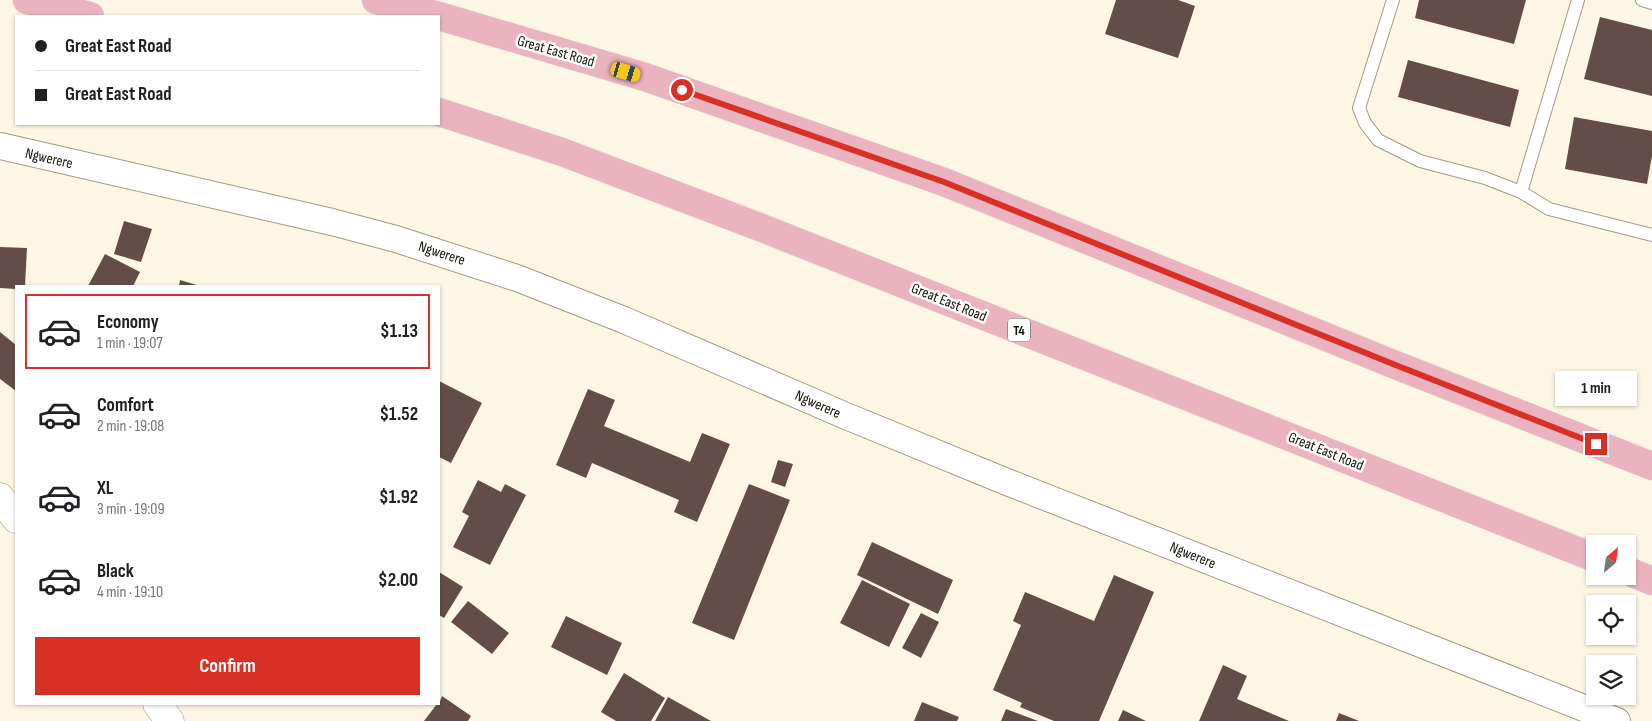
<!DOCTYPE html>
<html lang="en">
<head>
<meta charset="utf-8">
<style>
  body { margin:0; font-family:"Sofia Sans Condensed",sans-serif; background:#f2f2f2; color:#202124; height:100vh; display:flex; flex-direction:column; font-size:19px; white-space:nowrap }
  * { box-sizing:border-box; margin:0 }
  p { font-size:16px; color:#757577 }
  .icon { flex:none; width:28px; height:28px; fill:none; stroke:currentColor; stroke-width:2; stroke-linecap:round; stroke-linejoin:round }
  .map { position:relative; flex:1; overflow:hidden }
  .panel { position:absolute; left:15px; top:285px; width:425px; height:420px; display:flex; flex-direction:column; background:#fff; border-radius:0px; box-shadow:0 1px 4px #0004 }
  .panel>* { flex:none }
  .hud { position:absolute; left:15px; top:15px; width:425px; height:110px; border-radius:0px; box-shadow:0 1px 4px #0004; display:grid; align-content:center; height:110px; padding:0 20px; background:#fff }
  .needle { width:32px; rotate:29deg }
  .tools { position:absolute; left:1586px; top:535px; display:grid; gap:10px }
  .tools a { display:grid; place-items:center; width:50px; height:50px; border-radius:0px; background:#fff; box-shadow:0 1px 4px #0004; font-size:25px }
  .end { position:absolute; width:22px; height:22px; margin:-11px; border:6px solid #d93025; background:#fff; box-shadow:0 0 0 2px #fff }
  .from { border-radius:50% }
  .bubble { position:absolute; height:35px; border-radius:0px; background:#fff; box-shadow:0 1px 4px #0004; font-size:16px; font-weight:700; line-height:35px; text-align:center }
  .car { position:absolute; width:15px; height:30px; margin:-15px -8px; border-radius:6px; box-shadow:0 0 4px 1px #0007; background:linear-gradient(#f5c518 24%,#345 0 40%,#f5c518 0 76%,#345 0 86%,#f5c518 0) }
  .hud b { display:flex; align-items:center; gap:18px; height:48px; font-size:19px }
  .hud b+b { border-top:1px solid #e0e0e0 }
  .hud i { width:12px; height:12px; background:#202124 }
  ul { padding:9px 0 0; list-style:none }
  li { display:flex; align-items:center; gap:15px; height:75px; margin:0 10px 8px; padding:0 10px; border:2px solid transparent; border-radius:0px }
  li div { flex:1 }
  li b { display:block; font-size:19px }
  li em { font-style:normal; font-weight:700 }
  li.selected { border-color:#d93025 }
  li>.icon { width:45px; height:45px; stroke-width:1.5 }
  .action { display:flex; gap:10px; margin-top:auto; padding:10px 20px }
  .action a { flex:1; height:58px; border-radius:0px; background:#d93025; color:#fff; font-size:20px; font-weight:700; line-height:58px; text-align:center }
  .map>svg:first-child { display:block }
  .building { fill:#644d48 }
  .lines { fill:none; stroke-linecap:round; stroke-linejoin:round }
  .service-casing { stroke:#a29a85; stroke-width:14 }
  .minor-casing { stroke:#a29a85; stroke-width:28 }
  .secondary-casing { stroke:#a29a85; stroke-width:29 }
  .primary-casing { stroke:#dededd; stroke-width:29 }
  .service { stroke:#fff; stroke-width:12 }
  .minor { stroke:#fff; stroke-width:26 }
  .secondary { stroke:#fff; stroke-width:28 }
  .primary { stroke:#eab3bf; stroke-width:28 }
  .route { stroke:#d93025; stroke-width:6 }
  .labels { text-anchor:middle; stroke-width:5; stroke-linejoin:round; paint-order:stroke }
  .shield { fill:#fff; stroke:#5b5954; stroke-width:1 }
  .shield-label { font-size:14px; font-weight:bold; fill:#15120a }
  .street-label { font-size:15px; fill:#15120a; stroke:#fff }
</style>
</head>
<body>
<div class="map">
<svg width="1652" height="721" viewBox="0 0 1652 721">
  <rect width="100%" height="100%" fill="#fef6e4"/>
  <path class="building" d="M1116,0H1178L1195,6L1178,58L1105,34Z
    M1419,0H1526L1514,44L1415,18Z
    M1600,17L1652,30V96L1584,79Z
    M1408,60L1519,90L1510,127L1398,97Z
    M1574,117L1652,131V156L1647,184L1565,169Z
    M124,221L152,229L141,262L114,254Z
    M0,247L27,248L25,286H16V289L0,288Z
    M105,254L140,272L133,286H88Z
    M180,280L200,286H179Z
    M0,332L16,345V391L0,379Z
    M439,381L482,403L451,463L439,457Z
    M588,389L615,400L604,426L690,462L702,433L730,444L697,522L674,512L679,500L592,463L586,478L556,465Z
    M778,460L793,464L785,487L771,482Z
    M478,480L501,492L505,484L526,495L490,565L453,547L469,516L462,512Z
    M749,484L790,500L734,640L692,623Z
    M872,542L953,580L938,614L857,575Z
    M439,572L463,587L444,618L439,615Z
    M1114,575L1154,592L1099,721H1054L1020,707L1022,703L993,690L1021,625L1013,621L1025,592L1094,621Z
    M862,580L910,604L889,647L840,623Z
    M468,601L509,633L492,654L451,622Z
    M921,613L939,622L921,658L902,648Z
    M566,616L622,643L607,675L551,647Z
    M1223,665L1247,676L1237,699L1289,721H1199Z
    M624,673L665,698L651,721H616L601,712Z
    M442,696L471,716L468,721H424L437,704H439Z
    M668,697L711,721H655Z
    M922,702L959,717L957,721H914Z
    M1006,709L1038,721H1001Z
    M1123,710L1146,721H1118Z
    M1339,713L1359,721H1336Z"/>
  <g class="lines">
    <defs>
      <path id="service" d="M1393,0L1359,108L1365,123L1378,140L1420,161L1485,178L1521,192L1549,209L1652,235
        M1642,0L1652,3
        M1521,192L1578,0"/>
      <path id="minor" d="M0,146L332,222L396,239L517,278L624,320L846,416L1007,482L1617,721"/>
      <path id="secondary" d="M0,497L16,519
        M157,704L170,721"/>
      <path id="primary" d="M27,0L90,16
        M376,0L439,16
        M439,16L645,77L944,182L1393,364L1652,466
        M439,112L562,152L762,228L1595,558
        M1628,571L1652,581"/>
    </defs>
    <use href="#service" class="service-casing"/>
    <use href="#minor" class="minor-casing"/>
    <use href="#secondary" class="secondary-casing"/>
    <use href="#primary" class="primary-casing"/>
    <use href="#service" class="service"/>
    <use href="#minor" class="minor"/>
    <use href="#secondary" class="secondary"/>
    <use href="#primary" class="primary"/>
  </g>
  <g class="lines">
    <path class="route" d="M682,90L944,182L1393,364L1596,444"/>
  </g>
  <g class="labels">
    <rect class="shield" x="1008" y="318.5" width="22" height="23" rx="4"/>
    <g class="shield-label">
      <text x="1019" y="335">T4</text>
    </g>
    <g class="street-label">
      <text transform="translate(556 51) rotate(16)" y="5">Great East Road</text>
      <text transform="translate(49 158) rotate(13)" y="5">Ngwerere</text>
      <text transform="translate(442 253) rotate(18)" y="5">Ngwerere</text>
      <text transform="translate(949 302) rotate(22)" y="5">Great East Road</text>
      <text transform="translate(818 404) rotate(24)" y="5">Ngwerere</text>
      <text transform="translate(1326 451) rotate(22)" y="5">Great East Road</text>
      <text transform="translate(1193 555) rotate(22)" y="5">Ngwerere</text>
    </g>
  </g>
</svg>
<div class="tools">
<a><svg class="needle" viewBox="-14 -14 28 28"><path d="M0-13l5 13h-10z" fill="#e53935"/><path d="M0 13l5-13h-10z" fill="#757577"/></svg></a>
<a><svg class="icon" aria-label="locate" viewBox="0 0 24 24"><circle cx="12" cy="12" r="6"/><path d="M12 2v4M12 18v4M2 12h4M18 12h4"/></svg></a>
<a><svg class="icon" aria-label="layers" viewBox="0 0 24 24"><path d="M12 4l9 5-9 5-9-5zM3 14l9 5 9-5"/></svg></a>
</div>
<i class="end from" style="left:682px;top:90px"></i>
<i class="end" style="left:1596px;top:444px"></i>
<div class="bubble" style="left:1555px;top:371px;width:82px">1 min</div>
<i class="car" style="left:626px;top:72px;rotate:106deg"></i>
<div class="hud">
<b><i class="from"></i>Great East Road</b>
<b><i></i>Great East Road</b>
</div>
<section class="panel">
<ul>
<li class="selected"><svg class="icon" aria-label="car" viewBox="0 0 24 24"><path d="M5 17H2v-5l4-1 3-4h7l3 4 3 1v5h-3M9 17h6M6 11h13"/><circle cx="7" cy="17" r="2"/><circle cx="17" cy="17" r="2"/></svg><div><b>Economy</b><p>1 min · 19:07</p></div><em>$1.13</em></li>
<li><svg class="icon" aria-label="car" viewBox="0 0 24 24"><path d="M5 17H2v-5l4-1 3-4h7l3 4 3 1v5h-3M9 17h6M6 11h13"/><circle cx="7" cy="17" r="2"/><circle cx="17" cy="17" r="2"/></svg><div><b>Comfort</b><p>2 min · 19:08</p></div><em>$1.52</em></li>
<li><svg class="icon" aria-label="car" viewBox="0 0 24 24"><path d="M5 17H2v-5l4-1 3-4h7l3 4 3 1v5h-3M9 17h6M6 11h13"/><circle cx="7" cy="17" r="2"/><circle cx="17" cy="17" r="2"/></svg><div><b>XL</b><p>3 min · 19:09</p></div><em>$1.92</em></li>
<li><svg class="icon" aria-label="car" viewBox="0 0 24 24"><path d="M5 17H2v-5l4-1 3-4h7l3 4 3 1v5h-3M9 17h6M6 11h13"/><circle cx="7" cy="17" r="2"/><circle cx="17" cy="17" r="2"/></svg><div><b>Black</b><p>4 min · 19:10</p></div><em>$2.00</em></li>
</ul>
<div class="action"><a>Confirm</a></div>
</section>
</div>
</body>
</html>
